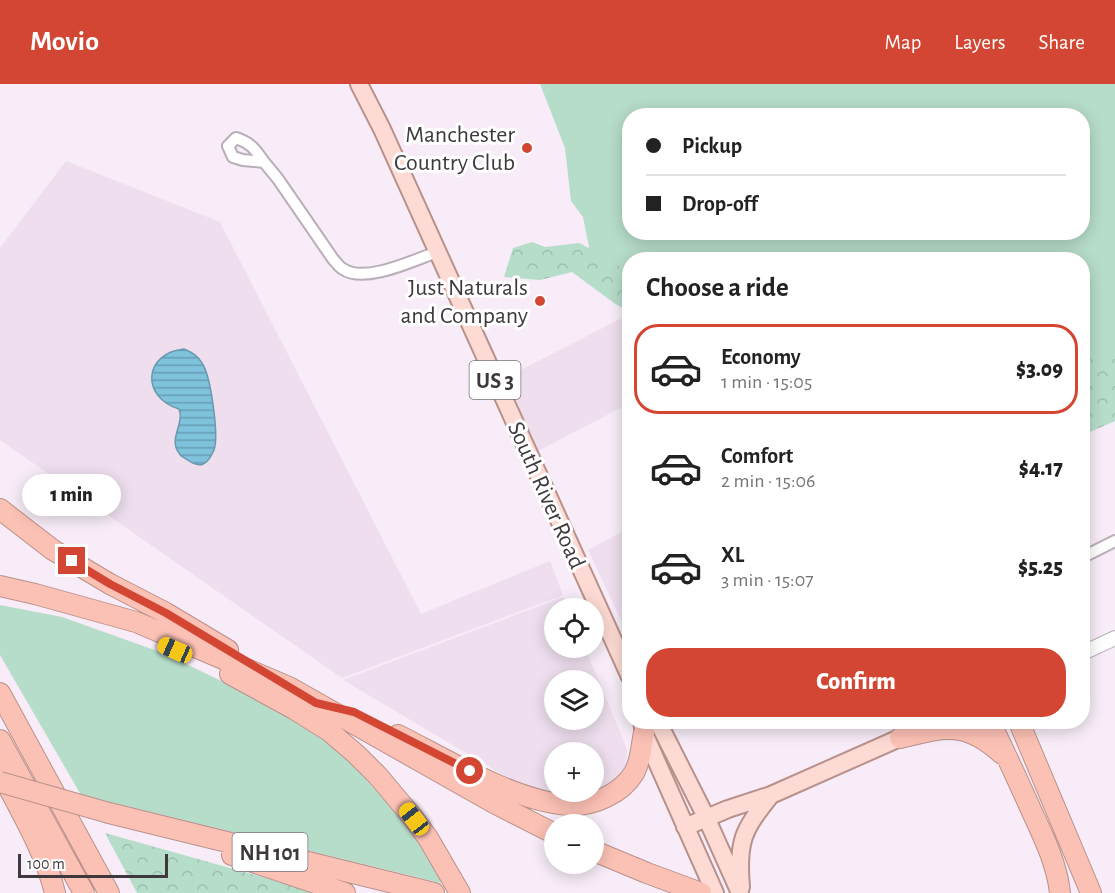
<!DOCTYPE html>
<html lang="en">
<head>
<meta charset="utf-8">
<style>
  body { margin:0; font-family:"Alegreya Sans",sans-serif; background:#f6f6f6; color:#222; height:100vh; display:flex; flex-direction:column; font-size:22px; white-space:nowrap }
  * { box-sizing:border-box; margin:0 }
  p { font-size:20px; color:#767676 }
  .icon { flex:none; width:33px; height:33px; fill:none; stroke:currentColor; stroke-width:2; stroke-linecap:round; stroke-linejoin:round }
  .map { position:relative; flex:1; overflow:hidden }
  .sheet { position:absolute; left:622px; top:168px; width:468px; height:477px; display:flex; flex-direction:column; background:#fff; border-radius:24px; box-shadow:0 3px 15px #0003 }
  .sheet>* { flex:none }
  .banner { position:absolute; left:622px; top:24px; width:468px; height:132px; border-radius:24px; box-shadow:0 3px 15px #0003; display:grid; align-content:center; height:132px; padding:0 24px; background:#fff }
  .controls { position:absolute; left:544px; top:514px; display:grid; gap:12px }
  .controls a { display:grid; place-items:center; width:60px; height:60px; border-radius:50%; background:#fff; box-shadow:0 3px 15px #0003; font-size:30px }
  .scale { position:absolute; left:18px; bottom:15px; width:150px; box-sizing:border-box; padding-left:6px; border:3px solid #3d393d; border-top:0; font-size:16px; line-height:21px; white-space:nowrap; color:#3d393d; -webkit-text-stroke:4px #fff; paint-order:stroke }
  .end { position:absolute; width:27px; height:27px; margin:-14px; border:8px solid #d34633; background:#fff; box-shadow:0 0 0 3px #fff }
  .from { border-radius:50% }
  .bubble { position:absolute; height:42px; border-radius:21px; background:#fff; box-shadow:0 3px 15px #0003; font-size:20px; font-weight:800; line-height:42px; text-align:center }
  .car { position:absolute; width:18px; height:36px; margin:-18px -9px; border-radius:8px; box-shadow:0 0 4px 2px #0007; background:linear-gradient(#f5c518 24%,#345 0 40%,#f5c518 0 76%,#345 0 86%,#f5c518 0) }
  .banner b { display:flex; align-items:center; gap:21px; height:57px; font-size:22px }
  .banner b+b { border-top:2px solid #e0e0e0 }
  .banner i { width:15px; height:15px; background:#222 }
  ul { padding:0; list-style:none }
  li { display:flex; align-items:center; gap:18px; height:90px; margin:0 12px 9px; padding:0 12px; border:3px solid transparent; border-radius:24px }
  li div { flex:1 }
  li b { display:block; font-size:22px }
  li em { font-style:normal; font-weight:800 }
  li.current { border-color:#d34633 }
  li>.icon { width:54px; height:54px; stroke-width:1.5 }
  h2 { padding:0 24px; font-size:27px; line-height:72px }
  .primary-button { display:flex; gap:12px; margin-top:auto; padding:12px 24px }
  .primary-button a { flex:1; height:69px; border-radius:24px; background:#d34633; color:#fff; font-size:24px; font-weight:800; line-height:69px; text-align:center }
  header { display:flex; align-items:center; gap:36px; box-sizing:border-box; height:84px; padding:0 30px; background:#d34633; color:#fff }
  header strong { font-size:28px }
  nav { display:flex; gap:33px; margin-inline-start:auto; font-size:21px }
  .map>svg:first-child { display:block }
  .built { fill:#eedeee; fill-rule:evenodd }
  .grass { fill:#b6ddc9; fill-rule:evenodd }
  .forest { fill:url(#forest-crowns) }
  .water { fill:url(#water-rules); stroke:#6a99ac; stroke-width:1.5 }
  .lines { fill:none; stroke-linecap:round; stroke-linejoin:round }
  .minor-casing { stroke:#b9afb9; stroke-width:14 }
  .tertiary-casing { stroke:#b9afb9; stroke-width:16 }
  .primary-casing { stroke:#b9918b; stroke-width:20 }
  .motorway-casing { stroke:#b9918b; stroke-width:22 }
  .minor { stroke:#fff; stroke-width:10 }
  .tertiary { stroke:#fff; stroke-width:14 }
  .primary { stroke:#fddad3; stroke-width:16 }
  .motorway { stroke:#fcc1b5; stroke-width:20 }
  .motorway-bridge-casing { stroke:#b9918b; stroke-width:22; stroke-linecap:butt }
  .motorway-bridge { stroke:#fcc1b5; stroke-width:20 }
  .route { stroke:#d34633; stroke-width:8 }
  .poi-dot { fill:#d34633; stroke:#fff; stroke-width:2 }
  .labels { text-anchor:middle; stroke-width:6; stroke-linejoin:round; paint-order:stroke }
  .shield { fill:#fff; stroke:#777477; stroke-width:1.5 }
  .shield-label { font-size:22px; font-weight:bold; fill:#3d393d }
  .poi-label { font-size:24px; fill:#3d393d; stroke:#fff; text-anchor:end }
  .street-label { font-size:24px; fill:#3d393d; stroke:#fff }
</style>
</head>
<body>
<header>
<strong>Movio</strong>
<nav><a>Map</a><a>Layers</a><a>Share</a></nav>
</header>
<div class="map">
<svg width="1115" height="809" viewBox="0 0 1115 809">
  <defs>
    <pattern id="forest-crowns" width="20" height="18" patternUnits="userSpaceOnUse" patternTransform="scale(1.5)"><rect width="20" height="18" fill="#b6ddc9"/><path d="M2 6a3 3 0 1 1 6 0M12 15a3 3 0 1 1 6 0" fill="none" stroke="#9dbeae"/></pattern>
    <pattern id="water-rules" width="6" height="5" patternUnits="userSpaceOnUse" patternTransform="scale(1.5)"><rect width="6" height="5" fill="#7ec2dc"/><path d="M0 2.5h6" fill="none" stroke="#689fb4"/></pattern>
  </defs>
  <rect width="100%" height="100%" fill="#f7ecf7"/>
  <path class="built" d="M66,77L220,138L421,530L550,477L563,511L342,594L0,356V164Z
    M630,230V319L538,367L505,294Z
    M630,444V555L588,466Z
    M563,513L568,525H555V564H585L627,665L626,681L616,698L595,712L571,717L535,710L343,596ZM555,597H594V636H555ZM555,669H594V708H555Z"/>
  <path class="grass" d="M540,0H1115V312L1083,326V176H630V196L592,178L583,133L571,117L565,64ZM630,32H1083V148H630Z
    M0,521L62,533L163,569L257,614L343,669L414,750L445,800L81,711L0,571Z"/>
  <path class="forest" d="M532,158L545,163L579,159L600,170L630,190V224L627,227L614,219L572,188L540,196L504,193L513,164Z
    M1115,269V337L1083,351V272Z
    M105,749L302,804L314,809H137Z"/>
  <path class="water" d="M184,265C192,268 198,272 202,279C211,292 219,352 214,366C207,382 200,385 186,375C183,373 180,372 179,369C168,355 185,339 179,325C140,313 144,269 184,265Z"/>
  <g class="lines">
    <defs>
      <path id="minor" d="M236,54C251,59 255,65 264,78L243,76L233,73L228,62Z
        M264,78L278,95L333,175C336,178 339,183 343,185C365,200 414,176 437,168
        M1083,473L1115,457"/>
      <path id="tertiary" d="M1083,569L1115,554"/>
      <path id="primary" d="M359,0L382,45L630,593
        M642,638L644,649L715,809
        M658,638L706,733L740,809
        M685,743L728,725L771,711L911,649
        M741,803C737,757 743,746 771,711"/>
      <path id="motorway" d="M0,425L53,466L110,500L166,529L228,566
        M0,502L35,510L136,538L289,603L494,719L555,750
        M230,590L294,625L329,647L356,670L378,692L414,735L428,754L460,809
        M0,609L109,809
        M990,638C1005,668 1019,699 1033,730C1045,756 1057,781 1060,809
        M1019,638L1091,809
        M398,651C446,675 517,719 571,721C594,722 622,709 634,689C641,677 641,662 644,649
        M900,654C944,643 965,636 1002,670
        M0,656L84,809
        M0,687C20,727 44,765 55,809
        M109,729L434,809
        M594,767L647,789L701,809
        M232,771L345,809"/>
    </defs>
    <use href="#minor" class="minor-casing"/>
    <use href="#tertiary" class="tertiary-casing"/>
    <use href="#primary" class="primary-casing"/>
    <use href="#motorway" class="motorway-casing"/>
    <use href="#minor" class="minor"/>
    <use href="#tertiary" class="tertiary"/>
    <use href="#primary" class="primary"/>
    <use href="#motorway" class="motorway"/>
    <defs>
      <path id="motorway-bridge" d="M0,698L109,729"/>
    </defs>
    <use href="#motorway-bridge" class="motorway-bridge-casing"/>
    <use href="#motorway-bridge" class="motorway-bridge"/>
  </g>
  <g class="lines">
    <path class="route" d="M72,477L110,500L166,529L316,619L354,628L470,687"/>
  </g>
  <g class="poi-dot">
    <circle cx="527" cy="64" r="6"/>
    <circle cx="540" cy="217" r="6"/>
  </g>
  <g class="labels">
    <g class="shield">
      <rect x="469.5" y="277" width="51" height="38" rx="4.5"/>
      <rect x="232.5" y="749" width="75" height="38" rx="4.5"/>
    </g>
    <g class="shield-label">
      <text x="495" y="304">US 3</text>
      <text x="270" y="776">NH 101</text>
    </g>
    <g class="poi-label">
      <text x="515" y="58">Manchester<tspan x="515" dy="28">Country Club</tspan></text>
      <text x="528" y="211">Just Naturals<tspan x="528" dy="28">and Company</tspan></text>
    </g>
    <g class="street-label">
      <text transform="translate(547 411) rotate(66)" y="8">South River Road</text>
    </g>
  </g>
</svg>
<div class="controls">
<a><svg class="icon" aria-label="locate" viewBox="0 0 24 24"><circle cx="12" cy="12" r="6"/><path d="M12 2v4M12 18v4M2 12h4M18 12h4"/></svg></a>
<a><svg class="icon" aria-label="layers" viewBox="0 0 24 24"><path d="M12 4l9 5-9 5-9-5zM3 14l9 5 9-5"/></svg></a>
<a>+</a>
<a>−</a>
</div>
<div class="scale">100 m</div>
<i class="end from" style="left:470px;top:687px"></i>
<i class="end" style="left:72px;top:477px"></i>
<div class="bubble" style="left:22px;top:390px;width:99px">1 min</div>
<i class="car" style="left:175px;top:566px;rotate:294deg"></i>
<i class="car" style="left:414px;top:735px;rotate:322deg"></i>
<div class="banner">
<b><i class="from"></i>Pickup</b>
<b><i></i>Drop-off</b>
</div>
<section class="sheet">
<h2>Choose a ride</h2>
<ul>
<li class="current"><svg class="icon" aria-label="car" viewBox="0 0 24 24"><path d="M5 17H2v-5l4-1 3-4h7l3 4 3 1v5h-3M9 17h6M6 11h13"/><circle cx="7" cy="17" r="2"/><circle cx="17" cy="17" r="2"/></svg><div><b>Economy</b><p>1 min · 15:05</p></div><em>$3.09</em></li>
<li><svg class="icon" aria-label="car" viewBox="0 0 24 24"><path d="M5 17H2v-5l4-1 3-4h7l3 4 3 1v5h-3M9 17h6M6 11h13"/><circle cx="7" cy="17" r="2"/><circle cx="17" cy="17" r="2"/></svg><div><b>Comfort</b><p>2 min · 15:06</p></div><em>$4.17</em></li>
<li><svg class="icon" aria-label="car" viewBox="0 0 24 24"><path d="M5 17H2v-5l4-1 3-4h7l3 4 3 1v5h-3M9 17h6M6 11h13"/><circle cx="7" cy="17" r="2"/><circle cx="17" cy="17" r="2"/></svg><div><b>XL</b><p>3 min · 15:07</p></div><em>$5.25</em></li>
</ul>
<div class="primary-button"><a>Confirm</a></div>
</section>
</div>
</body>
</html>
